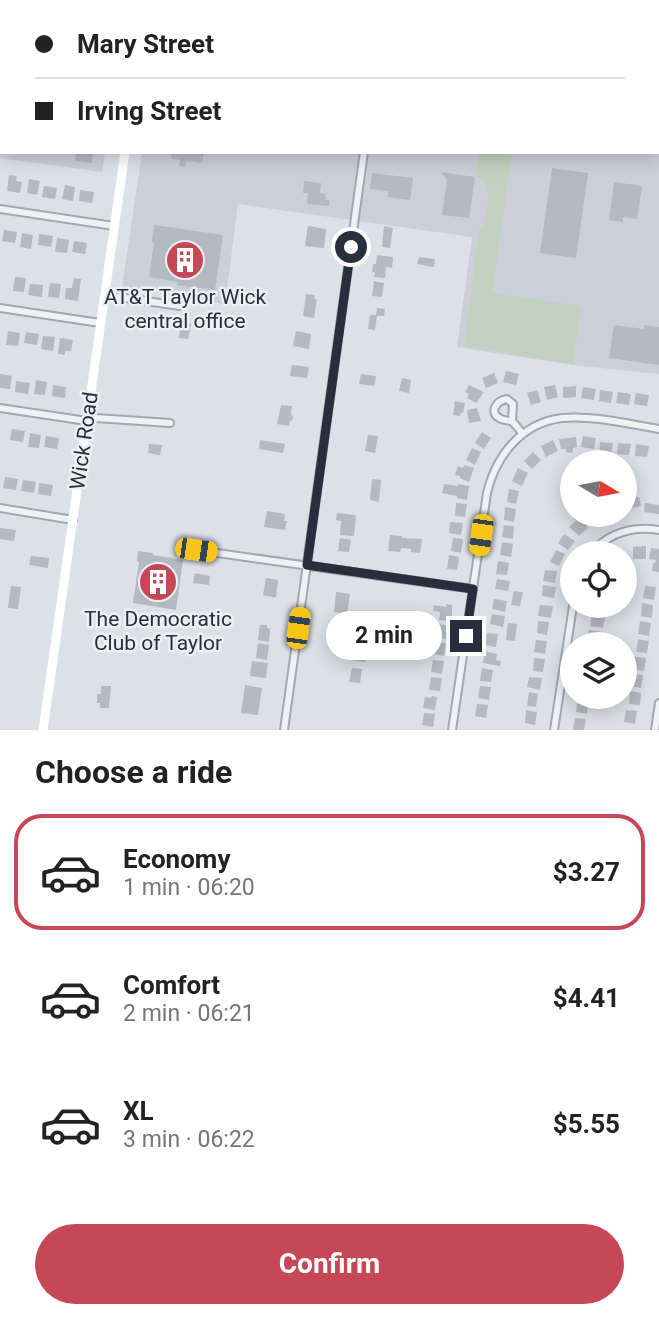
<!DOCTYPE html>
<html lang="en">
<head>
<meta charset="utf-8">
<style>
  body { margin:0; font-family:Roboto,sans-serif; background:#f6f6f6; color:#222; height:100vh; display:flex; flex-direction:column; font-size:26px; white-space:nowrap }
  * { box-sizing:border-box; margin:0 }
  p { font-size:23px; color:#767676 }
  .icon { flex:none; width:38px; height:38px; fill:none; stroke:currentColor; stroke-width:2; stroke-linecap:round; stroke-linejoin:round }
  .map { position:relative; height:730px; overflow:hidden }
  .details { display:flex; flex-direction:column; background:#fff; flex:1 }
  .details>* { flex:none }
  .banner { position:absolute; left:0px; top:0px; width:660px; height:154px; box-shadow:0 4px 18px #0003; display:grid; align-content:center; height:154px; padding:0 35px; background:#fff }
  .needle { width:46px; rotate:100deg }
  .fabs { position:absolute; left:560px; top:450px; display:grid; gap:14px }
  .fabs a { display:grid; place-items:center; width:77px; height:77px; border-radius:50%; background:#fff; box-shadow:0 4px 18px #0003; font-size:35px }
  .end { position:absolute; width:32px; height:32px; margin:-16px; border:9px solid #282e3c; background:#fff; box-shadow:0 0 0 4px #fff }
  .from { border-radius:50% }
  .bubble { position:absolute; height:49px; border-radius:24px; background:#fff; box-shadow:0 4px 18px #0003; font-size:23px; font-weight:700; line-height:49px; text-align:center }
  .car { position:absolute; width:21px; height:42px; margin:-21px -10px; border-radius:9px; box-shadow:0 0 5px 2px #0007; background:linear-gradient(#f5c518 24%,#345 0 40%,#f5c518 0 76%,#345 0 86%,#f5c518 0) }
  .banner b { display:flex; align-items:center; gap:24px; height:66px; font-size:26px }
  .banner b+b { border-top:2px solid #e0e0e0 }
  .banner i { width:18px; height:18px; background:#222 }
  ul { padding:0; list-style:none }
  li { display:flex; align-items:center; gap:21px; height:116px; margin:0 14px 10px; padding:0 21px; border:4px solid transparent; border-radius:28px }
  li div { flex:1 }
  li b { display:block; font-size:26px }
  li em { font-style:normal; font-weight:700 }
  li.selected { border-color:#c64755 }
  li>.icon { width:63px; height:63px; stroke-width:1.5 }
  h2 { padding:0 35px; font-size:32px; line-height:84px }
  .primary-button { display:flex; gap:14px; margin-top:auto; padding:14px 35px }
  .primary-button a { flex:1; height:80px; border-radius:42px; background:#c64755; color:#fff; font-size:28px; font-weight:700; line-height:80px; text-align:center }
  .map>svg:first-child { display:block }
  .built { fill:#cbcfd8 }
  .green { fill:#c2d0bf }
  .building { fill:#b5b9c3 }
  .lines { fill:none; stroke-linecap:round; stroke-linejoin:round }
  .street-casing { stroke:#a3a7b0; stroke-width:10 }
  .primary-casing { stroke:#9da4b1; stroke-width:14 }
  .street { stroke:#f0f1f5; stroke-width:6 }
  .secondary { stroke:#fff; stroke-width:9 }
  .primary { stroke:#fff; stroke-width:10 }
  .route { stroke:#282e3c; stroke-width:9 }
  .labels { text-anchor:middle; stroke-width:5; stroke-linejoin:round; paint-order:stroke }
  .poi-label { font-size:21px; fill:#282e3c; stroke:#eceff4 }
  .street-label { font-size:21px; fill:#282e3c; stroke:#eceff4 }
</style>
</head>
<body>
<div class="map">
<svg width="659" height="730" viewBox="0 0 659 730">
  <rect width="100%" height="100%" fill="#dde0e6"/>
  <path class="built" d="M159,0H606L605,2H160Z
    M0,53H2V152H105L102,172L0,158Z
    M142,152H659V374L573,365L457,347L472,237L238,204L225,304L122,287Z"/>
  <path class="green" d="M479,152H512L492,293L581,306L573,364L464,346L479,230L483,229C486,211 496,186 476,176L477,168L478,167Z"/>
  <path class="building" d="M76,152L93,154L92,163L75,161Z
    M172,152H204L202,163L186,161L185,167L179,166L180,160L171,158Z
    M552,168L588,173L576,258L540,253Z
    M441,172L475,177L469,218L442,215L447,180Z
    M372,173L413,178L410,200L388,197V191L370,189Z
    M9,175L17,176L16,181L22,182L20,193L7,191Z
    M29,179L40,181L37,195L27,193Z
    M304,181L321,183L320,193L326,194L325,200H329V206L307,204L308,193H303Z
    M614,182L642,186L637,219L623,217V222L609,220Z
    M65,185L75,187L73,201L62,199Z
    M44,186L57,188L55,199L42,197Z
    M80,190L94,192L92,203L79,201Z
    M154,225L223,235L215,290L177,285L178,282L149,277L154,242H152Z
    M308,226L326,229L324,248L305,246Z
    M384,226L393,228L390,248L382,247Z
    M4,230L17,232L15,243L2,241Z
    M22,233L33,235L31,249L20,247Z
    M39,234L53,236L51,247L38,245Z
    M57,238L69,240L67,253L55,252Z
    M74,241L87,243L85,254L72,252Z
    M377,255L393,257L392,268L386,267L385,278L374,277L375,272H372L373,264H376Z
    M419,257L435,259L434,267L417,264Z
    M15,277L26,278L24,292L13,291Z
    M74,278L81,279L78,301L65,299L66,288H72Z
    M374,281L384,283L382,297L372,296Z
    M50,283L61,284L59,298L48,297Z
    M30,284L43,285L42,297L28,295Z
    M306,294L315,295L314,299H317L314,318L303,316Z
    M377,308L385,309L384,316H377L375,330L368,329L370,315H376Z
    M181,322L191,324L188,339L179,338Z
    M614,325L644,329V325L659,327V365L609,358Z
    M8,331L20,333L18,346L6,345Z
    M296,331L311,334L309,349L293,346Z
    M26,332L39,334L37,345L24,343Z
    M43,336L55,337L53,351L41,349Z
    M60,338L73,340L71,351H65V355L58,354Z
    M292,365L309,367L307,378L290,376Z
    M506,371L519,374L516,385L503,382Z
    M494,373L498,383L486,388L482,378Z
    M0,374L12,376L10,389L0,388Z
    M361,374L376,376L374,386L359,384Z
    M402,378L411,380L409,393L399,391Z
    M36,380L47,382L45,395L34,394Z
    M16,381L30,383L28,394L15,392Z
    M53,385L66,387L65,398L52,396Z
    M469,385L484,392L476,403L467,398L469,394L465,392Z
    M555,385L558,397L547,400L544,387Z
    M576,386V397L563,398V387Z
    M583,387L596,389L594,400L581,398Z
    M537,390L541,402L531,405L527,393Z
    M600,390L613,392L611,403L599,401Z
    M618,392L631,394L629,405L616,403Z
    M636,393L649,395L647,406L634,404Z
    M455,401L465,403L463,413L461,412L460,416L453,415Z
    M281,405L292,406L291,415L293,416L292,421L290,420L289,426L277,424Z
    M477,408L481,421L469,423L467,410Z
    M12,429L25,431L23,442L10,440Z
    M482,432L491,438L484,449L475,443Z
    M30,433L41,435L39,448L28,447Z
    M368,435L378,436L375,453L365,451Z
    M46,436L59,438L57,449L44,447Z
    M583,436L596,438L594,449L581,447Z
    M576,437L577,447L573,448V452L567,453L566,449H561L559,439Z
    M260,440L285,444L283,453L259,449Z
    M553,440L558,451L546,457L541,446Z
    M600,442L613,443L611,454L599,453Z
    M618,443L631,444L629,455L617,454Z
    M149,444L162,445L160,455L148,453Z
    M636,444L649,446L647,457L635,456Z
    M472,448L481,452L475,465L466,460Z
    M533,452L541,460L532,469L524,461Z
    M464,465L474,468L469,482L460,478V476L455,475L458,466L463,468Z
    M518,468L528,473L522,486L512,481Z
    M5,477L18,479L16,490L3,488Z
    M372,479L381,480L379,502L370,500Z
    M23,480L36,482L34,493L21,491Z
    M39,483L53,485L51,496L38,494Z
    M444,484L458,486V484L469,486L467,500L457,498V496L442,493Z
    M509,489L519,491L516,504L507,502Z
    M639,497L641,506L627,509L625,499Z
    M456,503L467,504L465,517L455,516Z
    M645,503L659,505V514L644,512Z
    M505,507L516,509L514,522L504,520Z
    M267,511L285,514L284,521H287L285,530L264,527Z
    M337,513L356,515L354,536L340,535L341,521L336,520Z
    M580,517L588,528L579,536L569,527Z
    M450,522L463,523L461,535L449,533Z
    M504,525L514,526L513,539L502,537Z
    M0,528L16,530L14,541L0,539Z
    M564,534L575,541L568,550L558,543Z
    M390,535L402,536V538L422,539L420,553L411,552V549L401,548L400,552L388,551Z
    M340,538L351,540L349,552L338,551Z
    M453,538L463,539L461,553L451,551Z
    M502,542L513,544L511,557L500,555Z
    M646,546V559H633V547Z
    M651,548L659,549V572L652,571L653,563H655L656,560L649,559Z
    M556,550L565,554L559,566L550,562Z
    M138,551L153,553V555L183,560L176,610L133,603L139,562L137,561Z
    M449,555L459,557L457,570L447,569Z
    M31,556L49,558L48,568L29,565Z
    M498,561L509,563L507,575L496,574Z
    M545,570L557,571L555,583L543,581Z
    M195,573L210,576L209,585L193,583Z
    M266,578L278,580L276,598L263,595Z
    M497,579L510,581L508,591L495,589Z
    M543,585L556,587L554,598L542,596Z
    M11,586L21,587L18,609L8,608Z
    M645,586L656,587L654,600L643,598Z
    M514,591L523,592L520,606L511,605Z
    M336,592L350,594L347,613L356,614L355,623L339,622L340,613L334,612Z
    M494,599L507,601L505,612L492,609Z
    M642,603L653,605L652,618L641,616Z
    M446,604L452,605V621L439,620L440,612L433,611L434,605L446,607Z
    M540,605L553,606L551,618L538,616Z
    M492,614L505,616L503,627L490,624Z
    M592,614L605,617L603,628L590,626Z
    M538,621L549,622L547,635L537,633Z
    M640,621L651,623L649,636L638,634Z
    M508,623L517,624L515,641L506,640Z
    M438,624L449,626L447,639L436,637Z
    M260,625H267V628L270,629L269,642L258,640Z
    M589,630L602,632L600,642H587Z
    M487,633L498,634L496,647L485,645Z
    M355,635L368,637L365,662L351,660Z
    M638,639L649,641L647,653L636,652Z
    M536,640L547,641L545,654L534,652Z
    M435,642L446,643L444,656L433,654Z
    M258,643L269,645L267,660L256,658Z
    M485,651L497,654L496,660L501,661L500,666L483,663Z
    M635,657L646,658L644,671L634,669Z
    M534,658L545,659L543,672L533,671Z
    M433,660L444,661L442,674L431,672Z
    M252,661L268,663L266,678L250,676Z
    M352,668L362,669L360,683L349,682Z
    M482,668L493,670L491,682L480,681Z
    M632,674L643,675L641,688L630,686Z
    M431,677L442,678L440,691L429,690Z
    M529,677L542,678L540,690L527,687Z
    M245,685L262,688L258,715L241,713Z
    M101,686H111L109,708H100V703H97V694H101Z
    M480,686L491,687L489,700L478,698Z
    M630,691L641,693L640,705L629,704Z
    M529,692L538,694L536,707L527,706Z
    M432,696L437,697L435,710L423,708L425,697L431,698Z
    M578,699L588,701L587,714L576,712Z
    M477,704L488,705L486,718L475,716Z
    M526,710L537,712L535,725L525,723Z
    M626,710L637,711L635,724L624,722Z
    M424,713L435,714L433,727L422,725Z
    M575,718L586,719L584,730H573Z"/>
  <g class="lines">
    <defs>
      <path id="street" d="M372,2V0
        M611,2V0
        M0,209L114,226
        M105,295L180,306
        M0,308L100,323
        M0,408L87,421L96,418L170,423
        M512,421L513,404L507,399C496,401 488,413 501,419C503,420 510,421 512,421L523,434
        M0,508L73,520
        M196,550L473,589
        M591,553C609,533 633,526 659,530
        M284,730L364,152
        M452,730L487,493C496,456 521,423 562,418C594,415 628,424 659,429
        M554,730L573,606
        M655,730L659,703"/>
      <path id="primary" d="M50,0L62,2
        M0,39H2
        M658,109H659
        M658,135H659"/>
    </defs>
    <use href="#street" class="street-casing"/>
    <use href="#primary" class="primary-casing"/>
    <use href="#street" class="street"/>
    <path class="secondary" d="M144,2L145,0
      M43,730L125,152"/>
    <use href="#primary" class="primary"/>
  </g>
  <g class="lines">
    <path class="route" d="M351,247L307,565L473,589L466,636"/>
  </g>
  <defs>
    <symbol id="building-disc" viewBox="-11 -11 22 22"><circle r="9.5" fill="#c64755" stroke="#eceff4"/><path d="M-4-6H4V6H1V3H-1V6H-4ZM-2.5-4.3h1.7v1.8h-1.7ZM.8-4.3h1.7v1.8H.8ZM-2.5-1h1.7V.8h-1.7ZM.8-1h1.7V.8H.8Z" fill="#fff"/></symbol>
  </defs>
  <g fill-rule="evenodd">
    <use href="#building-disc" x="163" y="238" width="44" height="44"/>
    <use href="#building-disc" x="136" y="560" width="44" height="44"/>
  </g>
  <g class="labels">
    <g class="poi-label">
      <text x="185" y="304">AT&amp;T Taylor Wick<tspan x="185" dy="24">central office</tspan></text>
      <text x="158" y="626">The Democratic<tspan x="158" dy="24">Club of Taylor</tspan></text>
    </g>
    <g class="street-label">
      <text transform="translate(84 441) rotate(-82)" y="7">Wick Road</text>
    </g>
  </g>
</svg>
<div class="fabs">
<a><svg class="needle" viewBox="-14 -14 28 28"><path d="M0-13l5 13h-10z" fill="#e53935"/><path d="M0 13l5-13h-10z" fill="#767676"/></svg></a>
<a><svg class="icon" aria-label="locate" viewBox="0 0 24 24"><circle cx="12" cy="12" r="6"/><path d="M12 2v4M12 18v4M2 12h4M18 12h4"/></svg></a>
<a><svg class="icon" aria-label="layers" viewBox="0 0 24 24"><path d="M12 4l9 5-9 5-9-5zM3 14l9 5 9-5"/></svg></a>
</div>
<i class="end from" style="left:351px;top:247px"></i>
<i class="end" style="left:466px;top:636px"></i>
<div class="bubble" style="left:326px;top:611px;width:116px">2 min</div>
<i class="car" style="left:481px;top:535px;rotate:188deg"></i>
<i class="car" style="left:196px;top:550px;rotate:98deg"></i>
<i class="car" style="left:298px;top:628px;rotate:8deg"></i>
<div class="banner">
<b><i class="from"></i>Mary Street</b>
<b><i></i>Irving Street</b>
</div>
</div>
<section class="details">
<h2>Choose a ride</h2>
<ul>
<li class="selected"><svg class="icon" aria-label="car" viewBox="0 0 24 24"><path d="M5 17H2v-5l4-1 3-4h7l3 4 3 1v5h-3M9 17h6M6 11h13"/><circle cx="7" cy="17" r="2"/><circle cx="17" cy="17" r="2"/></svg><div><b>Economy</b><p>1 min · 06:20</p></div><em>$3.27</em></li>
<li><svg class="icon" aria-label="car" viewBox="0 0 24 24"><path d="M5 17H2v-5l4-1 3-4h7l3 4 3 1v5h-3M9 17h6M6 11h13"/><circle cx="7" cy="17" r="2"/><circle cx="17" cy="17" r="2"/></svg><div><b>Comfort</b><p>2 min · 06:21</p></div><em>$4.41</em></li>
<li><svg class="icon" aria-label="car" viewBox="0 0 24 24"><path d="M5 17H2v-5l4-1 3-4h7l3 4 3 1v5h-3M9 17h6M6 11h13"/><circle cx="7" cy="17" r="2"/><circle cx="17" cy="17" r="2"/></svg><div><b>XL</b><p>3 min · 06:22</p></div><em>$5.55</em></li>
</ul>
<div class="primary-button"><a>Confirm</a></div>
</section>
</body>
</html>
